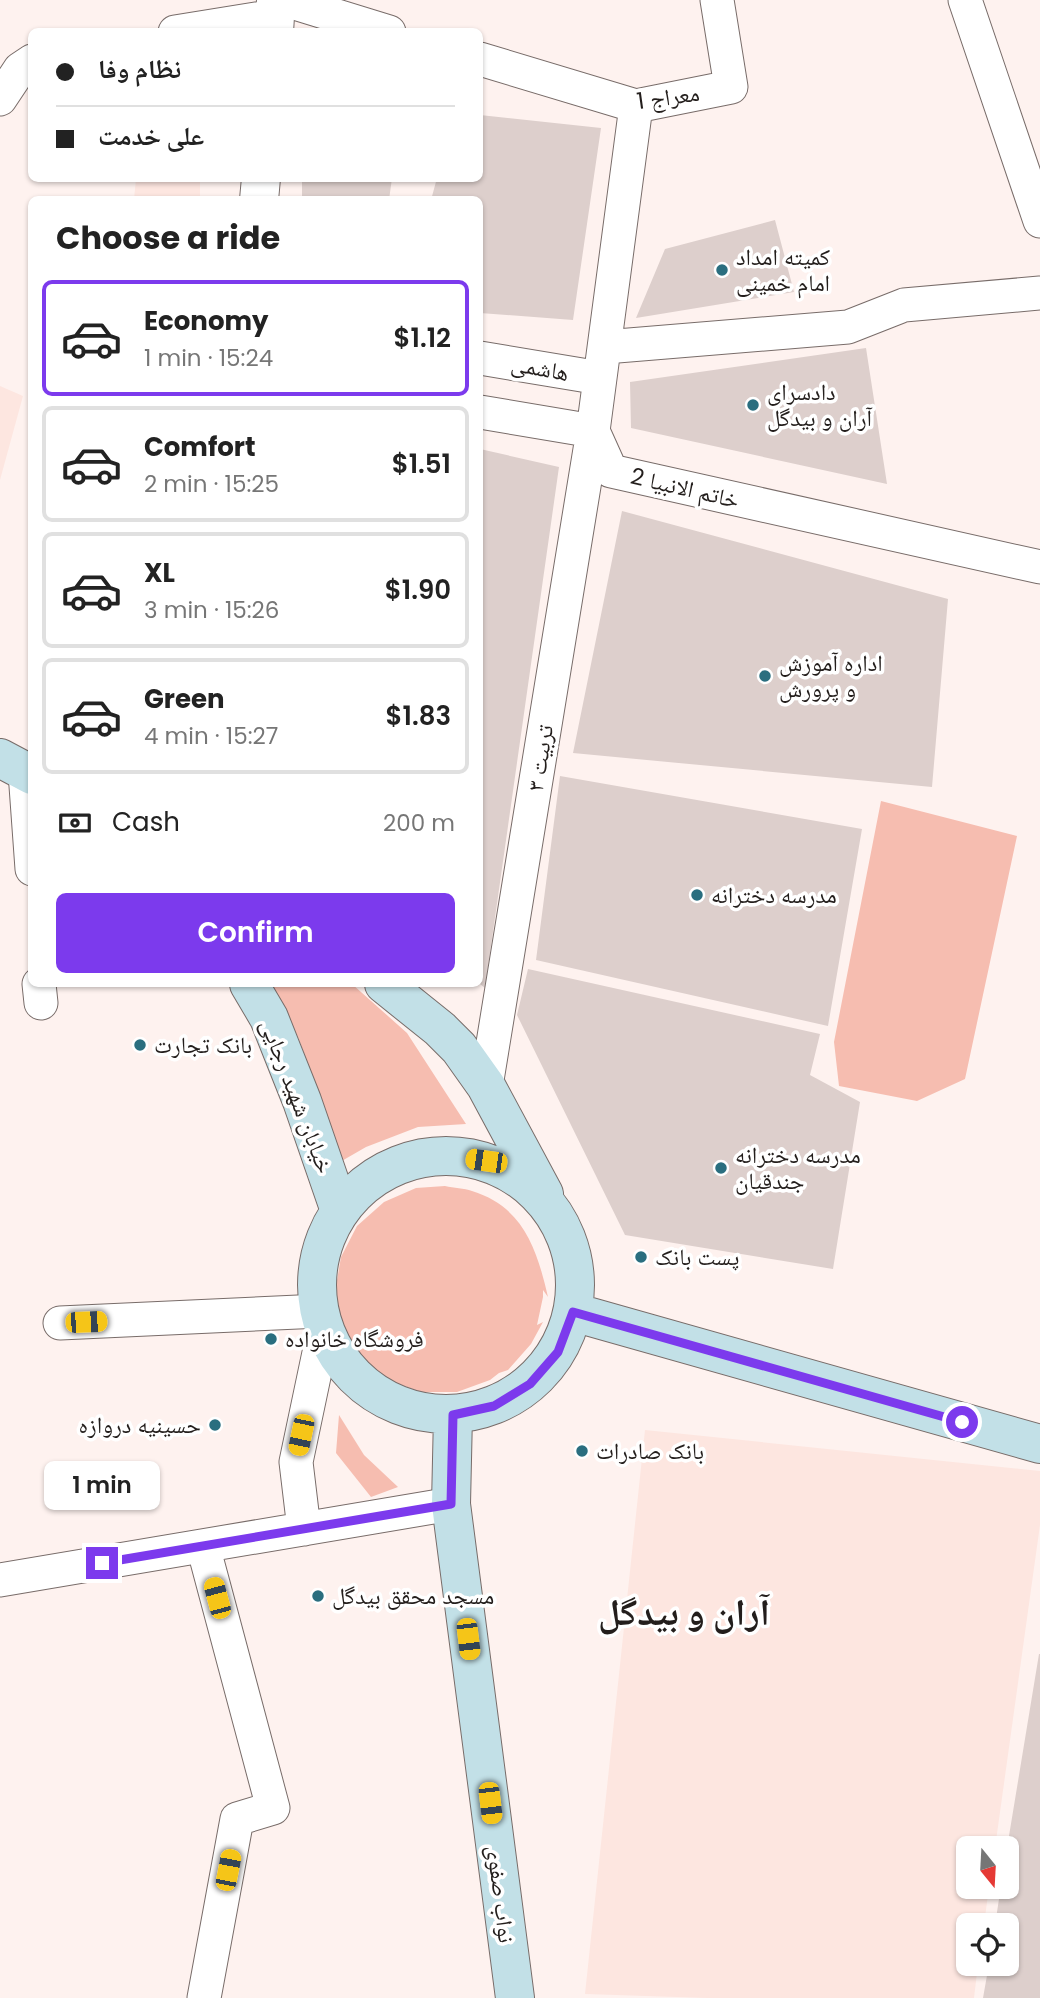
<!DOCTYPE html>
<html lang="en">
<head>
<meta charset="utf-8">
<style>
  body { margin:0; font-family:Poppins,"Noto Naskh Arabic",sans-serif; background:#f6f6f6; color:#222; height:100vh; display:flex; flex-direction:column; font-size:26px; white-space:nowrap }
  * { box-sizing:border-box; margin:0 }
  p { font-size:23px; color:#767676 }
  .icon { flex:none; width:38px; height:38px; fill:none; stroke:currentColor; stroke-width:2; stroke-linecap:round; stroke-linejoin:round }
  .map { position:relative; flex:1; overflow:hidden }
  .sheet { position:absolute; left:28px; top:196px; width:455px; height:791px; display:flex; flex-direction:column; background:#fff; border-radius:10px; box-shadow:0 2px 5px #0004 }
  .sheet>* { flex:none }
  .guide { position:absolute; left:28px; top:28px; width:455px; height:154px; border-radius:10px; box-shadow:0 2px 5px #0004; display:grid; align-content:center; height:154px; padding:0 28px; background:#fff }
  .needle { width:46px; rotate:162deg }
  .buttons { position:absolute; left:956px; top:1836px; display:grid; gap:14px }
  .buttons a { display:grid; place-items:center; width:63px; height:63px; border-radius:10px; background:#fff; box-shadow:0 2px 5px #0004; font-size:35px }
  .end { position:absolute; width:32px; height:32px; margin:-16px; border:9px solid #7c3aed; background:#fff; box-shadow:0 0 0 4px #fff }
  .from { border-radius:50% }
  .bubble { position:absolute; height:49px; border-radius:10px; background:#fff; box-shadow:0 2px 5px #0004; font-size:23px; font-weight:600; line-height:49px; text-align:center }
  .car { position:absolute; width:21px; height:42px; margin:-21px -10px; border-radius:9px; box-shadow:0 0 5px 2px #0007; background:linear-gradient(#f5c518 24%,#345 0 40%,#f5c518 0 76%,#345 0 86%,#f5c518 0) }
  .guide b { display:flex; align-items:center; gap:24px; height:66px; font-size:26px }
  .guide b+b { border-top:2px solid #e0e0e0 }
  .guide i { width:18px; height:18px; background:#222 }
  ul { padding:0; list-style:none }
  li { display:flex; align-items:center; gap:21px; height:116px; margin:0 14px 10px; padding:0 14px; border:4px solid #e0e0e0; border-radius:10px }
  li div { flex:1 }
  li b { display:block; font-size:26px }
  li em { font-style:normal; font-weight:600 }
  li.on { border-color:#7c3aed }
  li>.icon { width:63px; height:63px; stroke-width:1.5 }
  h2 { padding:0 28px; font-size:32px; line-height:84px }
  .pay { display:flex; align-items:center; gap:18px; height:77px; padding:0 28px; font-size:26px }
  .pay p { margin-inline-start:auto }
  .cta { display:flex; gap:14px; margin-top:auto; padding:14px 28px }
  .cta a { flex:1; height:80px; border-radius:10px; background:#7c3aed; color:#fff; font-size:28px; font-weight:600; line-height:80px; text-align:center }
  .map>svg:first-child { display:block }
  .built { fill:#fde6e0 }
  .green { fill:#f6bdb0 }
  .building { fill:#ddcfcc }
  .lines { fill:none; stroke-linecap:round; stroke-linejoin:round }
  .minor-casing { stroke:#786c69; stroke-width:35 }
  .tertiary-casing { stroke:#786c69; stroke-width:40 }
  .secondary-casing { stroke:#786c69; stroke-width:40 }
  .minor { stroke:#fff; stroke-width:33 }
  .tertiary { stroke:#fff; stroke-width:38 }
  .secondary { stroke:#c2e0e7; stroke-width:38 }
  .route { stroke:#7c3aed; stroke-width:9 }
  .poi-dot { fill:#2a6e7f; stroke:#fff; stroke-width:2.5 }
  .labels { text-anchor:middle; stroke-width:7; stroke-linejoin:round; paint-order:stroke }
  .street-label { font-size:23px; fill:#231e1c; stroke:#fff }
  .poi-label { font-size:23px; fill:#231e1c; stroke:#fff; text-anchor:start }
  .town-label { font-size:37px; font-weight:bold; fill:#231e1c; stroke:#fff }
</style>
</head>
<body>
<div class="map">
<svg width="1040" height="1998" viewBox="0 0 1040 1998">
  <rect width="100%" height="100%" fill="#fef2ef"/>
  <path class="built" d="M136,179H200V199H134Z
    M0,386L23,396L0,480Z
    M645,1430L1040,1471V1525L995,1848H968V1886L989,1887L984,1925H968V1964H978L974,1998H707L585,1994Z"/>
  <path class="green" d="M881,801L1017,836L965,1079L917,1101L839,1086L834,1042Z
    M271,984H352L407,1033L466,1124L418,1127L366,1147L340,1162L321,1099L298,1037Z
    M445,1186C454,1188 464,1188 472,1191C524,1207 537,1250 548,1297L543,1290V1297L537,1325L543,1322L531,1344L508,1370L499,1373L490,1380L457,1392H421L388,1380L360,1357L342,1327L335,1292L341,1257L357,1226L384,1202L416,1188Z
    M339,1415L364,1455L398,1487L371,1497L336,1453Z"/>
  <path class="building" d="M480,115L601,128L573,320L480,313V200H431L437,178H480Z
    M302,178H392L389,200H302Z
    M775,220L794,292L636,318L665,249Z
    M866,348L887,484L631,428L630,382Z
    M480,449L559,467L485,988L480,984Z
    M622,511L948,599L932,787L573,753Z
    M560,776L862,829L828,1026L536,960Z
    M528,969L820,1034L810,1075L860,1102L833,1269L625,1235L517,1015Z
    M1039,1654H1040V1998H983L989,1964H1006V1925H995L1001,1886H1006V1854Z"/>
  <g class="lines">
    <defs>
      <path id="minor" d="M285,0L389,32
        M965,0L1040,221
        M175,32L275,16
        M480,59L636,106L731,87L717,0
        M0,99L20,69L32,61
        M636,106L593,431L611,471L1040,567
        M605,347L848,327L904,305L1040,293
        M480,358L600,378
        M480,412L593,431L486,1086
        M25,772L32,869
        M39,984L41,1003
        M60,1323L320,1311
        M304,1529L296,1462L324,1329
        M203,1546L273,1808L237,1819L204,1998
        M0,1580L451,1504"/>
      <path id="tertiary" d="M274,32L276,0
        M259,200L261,178"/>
      <path id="secondary" d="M0,758L32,775
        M249,984L269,1018L302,1101L340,1211
        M384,984L440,1029L459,1048L486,1086L544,1194
        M317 1285a129 129 0 1 1 258 0a129 129 0 1 1-258 0Z
        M573,1312L1040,1444
        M453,1415L451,1504L515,1998"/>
    </defs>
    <use href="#minor" class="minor-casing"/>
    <use href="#tertiary" class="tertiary-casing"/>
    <use href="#secondary" class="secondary-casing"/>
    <use href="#minor" class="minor"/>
    <use href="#tertiary" class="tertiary"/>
    <use href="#secondary" class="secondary"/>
  </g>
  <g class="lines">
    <path class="route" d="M102,1563L451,1504L453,1415L494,1406L530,1384L558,1352L573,1312L962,1422"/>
  </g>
  <g class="poi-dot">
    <circle cx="722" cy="270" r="7"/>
    <circle cx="753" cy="405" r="7"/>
    <circle cx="765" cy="676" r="7"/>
    <circle cx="697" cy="895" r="7"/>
    <circle cx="140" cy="1045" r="7"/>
    <circle cx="721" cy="1168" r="7"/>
    <circle cx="641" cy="1257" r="7"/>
    <circle cx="271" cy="1339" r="7"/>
    <circle cx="215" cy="1425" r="7"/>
    <circle cx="582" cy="1451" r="7"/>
    <circle cx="318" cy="1596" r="7"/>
  </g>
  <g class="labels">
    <g class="street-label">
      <text transform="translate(668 97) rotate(-8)" y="8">معراج 1</text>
      <text transform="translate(540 368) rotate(10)" y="8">هاشمی</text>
      <text transform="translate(685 488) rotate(13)" y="8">خاتم الانبیا 2</text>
      <text transform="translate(540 758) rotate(-81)" y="8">تربیت ۳</text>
      <text transform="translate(297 1096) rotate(69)" y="8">خیابان شهید رجایی</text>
      <text transform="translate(501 1894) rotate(83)" y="8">نواب صفوی</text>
    </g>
    <g class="poi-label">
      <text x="736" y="265">کمیته امداد<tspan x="736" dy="26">امام خمینی</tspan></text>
      <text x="767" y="400">دادسرای<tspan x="767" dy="26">آران و بیدگل</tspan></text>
      <text x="779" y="671">اداره آموزش<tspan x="779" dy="26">و پرورش</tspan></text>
      <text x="711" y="903">مدرسه دخترانه</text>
      <text x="154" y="1053">بانک تجارت</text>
      <text x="735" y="1163">مدرسه دخترانه<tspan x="735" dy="26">جندقیان</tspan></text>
      <text x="655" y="1265">پست بانک</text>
      <text x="285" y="1347">فروشگاه خانواده</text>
      <text x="201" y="1433" text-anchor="end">حسینیه دروازه</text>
      <text x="596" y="1459">بانک صادرات</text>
      <text x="332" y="1604">مسجد محقق بیدگل</text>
    </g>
    <g class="town-label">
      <text x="684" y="1625">آران و بیدگل</text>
    </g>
  </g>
</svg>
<div class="buttons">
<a><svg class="needle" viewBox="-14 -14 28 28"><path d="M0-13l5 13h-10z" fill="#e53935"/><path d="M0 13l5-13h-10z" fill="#767676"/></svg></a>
<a><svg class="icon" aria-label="locate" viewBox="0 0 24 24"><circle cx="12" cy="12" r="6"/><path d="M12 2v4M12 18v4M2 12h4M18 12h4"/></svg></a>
</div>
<i class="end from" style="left:962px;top:1422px"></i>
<i class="end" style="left:102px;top:1563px"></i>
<div class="bubble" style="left:44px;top:1461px;width:116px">1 min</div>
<i class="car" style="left:486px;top:1161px;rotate:278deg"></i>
<i class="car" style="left:86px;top:1322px;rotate:88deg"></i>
<i class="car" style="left:301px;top:1435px;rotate:192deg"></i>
<i class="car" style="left:217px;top:1598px;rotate:345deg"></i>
<i class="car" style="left:468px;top:1639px;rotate:173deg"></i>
<i class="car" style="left:490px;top:1803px;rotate:173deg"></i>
<i class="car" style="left:228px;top:1870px;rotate:11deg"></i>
<div class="guide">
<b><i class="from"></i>نظام وفا</b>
<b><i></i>علی خدمت</b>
</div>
<section class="sheet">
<h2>Choose a ride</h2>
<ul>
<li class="on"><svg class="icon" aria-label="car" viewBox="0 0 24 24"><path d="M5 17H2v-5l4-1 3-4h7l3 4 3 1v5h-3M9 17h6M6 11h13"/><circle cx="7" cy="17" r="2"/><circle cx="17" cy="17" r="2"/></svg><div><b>Economy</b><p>1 min · 15:24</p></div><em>$1.12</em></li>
<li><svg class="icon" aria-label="car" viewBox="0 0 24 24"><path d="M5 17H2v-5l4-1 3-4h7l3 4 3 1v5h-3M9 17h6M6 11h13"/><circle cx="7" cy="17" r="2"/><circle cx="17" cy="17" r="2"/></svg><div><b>Comfort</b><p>2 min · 15:25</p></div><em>$1.51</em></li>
<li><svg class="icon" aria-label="car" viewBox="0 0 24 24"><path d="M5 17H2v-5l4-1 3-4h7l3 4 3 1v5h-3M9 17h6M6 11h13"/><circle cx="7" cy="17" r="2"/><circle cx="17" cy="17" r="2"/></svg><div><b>XL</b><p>3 min · 15:26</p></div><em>$1.90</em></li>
<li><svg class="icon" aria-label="car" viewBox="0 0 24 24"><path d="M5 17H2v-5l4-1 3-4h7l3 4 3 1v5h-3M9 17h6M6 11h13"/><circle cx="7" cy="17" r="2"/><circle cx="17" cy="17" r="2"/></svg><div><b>Green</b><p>4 min · 15:27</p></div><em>$1.83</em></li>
</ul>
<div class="pay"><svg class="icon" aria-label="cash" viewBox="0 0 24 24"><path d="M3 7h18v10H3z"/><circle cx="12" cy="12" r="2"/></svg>Cash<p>200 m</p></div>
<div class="cta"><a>Confirm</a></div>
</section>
</div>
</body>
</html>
